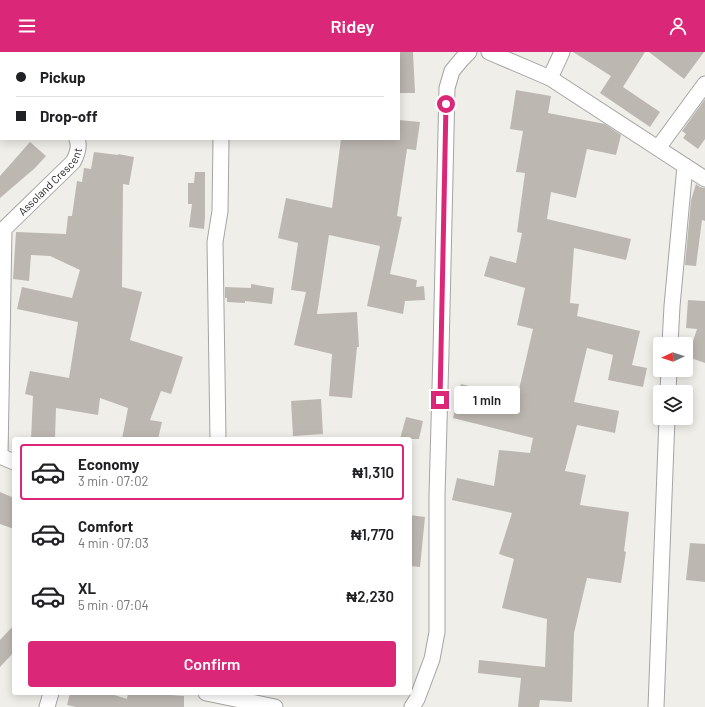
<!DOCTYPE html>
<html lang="en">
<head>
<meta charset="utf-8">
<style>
  body { margin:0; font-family:Barlow,sans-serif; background:#f6f6f6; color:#202124; height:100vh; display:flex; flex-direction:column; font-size:15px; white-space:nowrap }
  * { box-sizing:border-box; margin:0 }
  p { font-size:13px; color:#757577 }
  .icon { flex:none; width:22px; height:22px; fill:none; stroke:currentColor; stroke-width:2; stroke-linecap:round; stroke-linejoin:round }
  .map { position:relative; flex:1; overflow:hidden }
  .details { position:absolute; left:12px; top:385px; width:400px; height:258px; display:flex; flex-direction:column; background:#fff; border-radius:4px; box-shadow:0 2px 10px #0003 }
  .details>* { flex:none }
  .guide { position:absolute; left:0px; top:0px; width:400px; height:88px; box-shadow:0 2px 10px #0003; display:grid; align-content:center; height:88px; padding:0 16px; background:#fff }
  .needle { width:26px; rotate:266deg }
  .fabs { position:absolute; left:653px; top:285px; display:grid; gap:8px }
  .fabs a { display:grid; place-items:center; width:40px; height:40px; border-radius:4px; background:#fff; box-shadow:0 2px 10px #0003; font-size:20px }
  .end { position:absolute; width:18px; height:18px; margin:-9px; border:5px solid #db2777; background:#fff; box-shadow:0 0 0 2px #fff }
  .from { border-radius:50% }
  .bubble { position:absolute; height:28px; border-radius:4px; background:#fff; box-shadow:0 2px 10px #0003; font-size:13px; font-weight:600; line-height:28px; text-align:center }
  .guide b { display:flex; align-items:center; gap:14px; height:38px; font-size:15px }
  .guide b+b { border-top:1px solid #e0e0e0 }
  .guide i { width:10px; height:10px; background:#202124 }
  ul { padding:7px 0 0; list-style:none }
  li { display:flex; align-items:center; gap:12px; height:56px; margin:0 8px 6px; padding:0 8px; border:2px solid transparent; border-radius:4px }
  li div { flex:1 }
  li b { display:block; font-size:15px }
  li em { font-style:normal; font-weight:600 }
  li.on { border-color:#db2777 }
  li>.icon { width:36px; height:36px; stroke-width:1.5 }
  .button { display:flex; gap:8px; margin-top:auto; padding:8px 16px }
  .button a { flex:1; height:46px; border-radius:4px; background:#db2777; color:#fff; font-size:16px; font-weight:600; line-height:46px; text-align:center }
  header { display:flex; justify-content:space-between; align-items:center; height:52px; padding:0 16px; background:#db2777; color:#fff; font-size:18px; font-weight:600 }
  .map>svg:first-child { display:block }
  .building { fill:#bdb7b1 }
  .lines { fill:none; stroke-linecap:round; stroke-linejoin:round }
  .minor-casing { stroke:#a4a4a4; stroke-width:17 }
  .minor { stroke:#fff; stroke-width:15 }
  .route { stroke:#db2777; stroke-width:5 }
  .labels { text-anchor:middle; stroke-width:4; stroke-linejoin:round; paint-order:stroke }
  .street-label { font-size:11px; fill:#202020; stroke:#fff }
</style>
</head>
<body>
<header><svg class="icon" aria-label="menu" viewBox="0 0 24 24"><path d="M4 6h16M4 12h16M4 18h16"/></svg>Ridey<svg class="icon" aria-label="person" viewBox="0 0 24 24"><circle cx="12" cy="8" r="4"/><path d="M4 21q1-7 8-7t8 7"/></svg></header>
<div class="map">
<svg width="705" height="655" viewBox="0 0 705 655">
  <rect width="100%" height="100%" fill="#f0eee8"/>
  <path class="building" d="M399,0H413L415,41H399Z
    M573,0H645L623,35L660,60L650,75L600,41L611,24Z
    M649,0H704L684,27Z
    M516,38L551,44L548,61L605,72L621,83L616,103L587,97L576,146L551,140L547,167L631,187L626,208L574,196L570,251L579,252L577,264L640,279L632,313L647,316L643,335L608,328L613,303L587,296L574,350L619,359L615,381L577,373L565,419L586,423L580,453L629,460L624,499L626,500L621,531L587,526L574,581L572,650L540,648L539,655H518L521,626L478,621L479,608L545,615L547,567L502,556L514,507L499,502L512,461L452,448L457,426L494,434L499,398L530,401L533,386L453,366L461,332L517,346L533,277L517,273L525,236L484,224L490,204L516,211L522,181L517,180L525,121L516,120L523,79L510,77Z
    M705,47V87L698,97L683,86L686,82L682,79Z
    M399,68L420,70L416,98L407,97L397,164L402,165L390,222L417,228L416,235L424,234L425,248L405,249L403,262L367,254L380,194L329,183L317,262L357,260L359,295H357L352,346L329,344L332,302L294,293L306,240L291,238L298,191L278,186L286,146L332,156L341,87H399Z
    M30,90L46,104L35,116L0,146V124Z
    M94,100L118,103V102L134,105L129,133L123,132L122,235L142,240L130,288L183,305L171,342L161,339L150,368L162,370L158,387H122L128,356L100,346L98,363L56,356L55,387H31L33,344L25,342L30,319L69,326L78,270L17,257L22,235L72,246L80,218L50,204L31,203L29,229L13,227L16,180L66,182L68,164H72L77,129L82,130L84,116L91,117Z
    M195,120H205V165L204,177L189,175L192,152H188V131H194Z
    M696,132L700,135L705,136V169L702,168L696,214L685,213L691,148Z
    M251,232L274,236L272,252L245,249V251L227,250V246H225V235L251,236Z
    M688,248L705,249V311L688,305L697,277L686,276Z
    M321,347L323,382L293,384L291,349Z
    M406,365L423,369L419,387H400Z
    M0,440L14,446V477L0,472Z
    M410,463L425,465L420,515L410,514Z
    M690,491L705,492V530L686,528Z
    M14,573V600L0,615V588Z
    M70,641H108L127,647L128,641H144L184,644V655H76L67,653Z"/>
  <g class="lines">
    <defs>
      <g id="minor">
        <path d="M30,0L31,1"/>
        <path d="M489,0L550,26L705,127"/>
        <path d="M221,1V0"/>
        <path d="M550,26L562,0"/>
        <path d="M658,96L705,32"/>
        <path d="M670,292L672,254L685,114"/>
        <path d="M668,340L669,318"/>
        <path d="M218,387L215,190L220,159L221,87"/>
        <path id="s1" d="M14,410L0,404L4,177L73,110C77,103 80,95 77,87"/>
        <path d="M206,641L275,655"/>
        <path d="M47,655L51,641"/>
        <path d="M412,655L417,647L432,607L437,580V443L441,300L447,36L452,19L462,7L469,0"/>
        <path d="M656,655L667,366"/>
      </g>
    </defs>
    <use href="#minor" class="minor-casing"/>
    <use href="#minor" class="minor"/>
  </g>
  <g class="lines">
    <path class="route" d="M440,348L446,52"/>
  </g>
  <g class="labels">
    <g class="street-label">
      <text dy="4" stroke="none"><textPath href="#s1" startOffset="309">Assoland Crescent</textPath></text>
    </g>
  </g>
</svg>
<div class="fabs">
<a><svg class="needle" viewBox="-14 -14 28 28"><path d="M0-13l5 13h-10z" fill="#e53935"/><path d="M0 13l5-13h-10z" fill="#757577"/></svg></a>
<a><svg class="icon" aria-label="layers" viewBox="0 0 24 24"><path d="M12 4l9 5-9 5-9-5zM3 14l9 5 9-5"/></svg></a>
</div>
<i class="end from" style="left:446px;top:52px"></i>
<i class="end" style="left:440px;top:348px"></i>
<div class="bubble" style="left:454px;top:334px;width:66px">1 min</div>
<div class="guide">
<b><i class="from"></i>Pickup</b>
<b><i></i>Drop-off</b>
</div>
<section class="details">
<ul>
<li class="on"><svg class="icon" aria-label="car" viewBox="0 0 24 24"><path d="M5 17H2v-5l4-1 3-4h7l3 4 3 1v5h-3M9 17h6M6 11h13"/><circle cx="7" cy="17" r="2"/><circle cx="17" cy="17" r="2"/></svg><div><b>Economy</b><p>3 min · 07:02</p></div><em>₦1,310</em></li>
<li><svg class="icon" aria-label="car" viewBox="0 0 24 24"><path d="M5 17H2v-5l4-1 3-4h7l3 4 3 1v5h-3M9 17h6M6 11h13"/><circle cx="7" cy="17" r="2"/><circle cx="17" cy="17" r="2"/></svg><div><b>Comfort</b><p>4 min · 07:03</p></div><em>₦1,770</em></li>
<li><svg class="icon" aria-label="car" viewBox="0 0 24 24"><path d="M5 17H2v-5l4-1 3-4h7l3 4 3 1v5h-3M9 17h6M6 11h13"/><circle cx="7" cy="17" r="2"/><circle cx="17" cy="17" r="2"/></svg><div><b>XL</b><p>5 min · 07:04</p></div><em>₦2,230</em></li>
</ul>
<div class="button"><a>Confirm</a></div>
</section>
</div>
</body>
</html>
